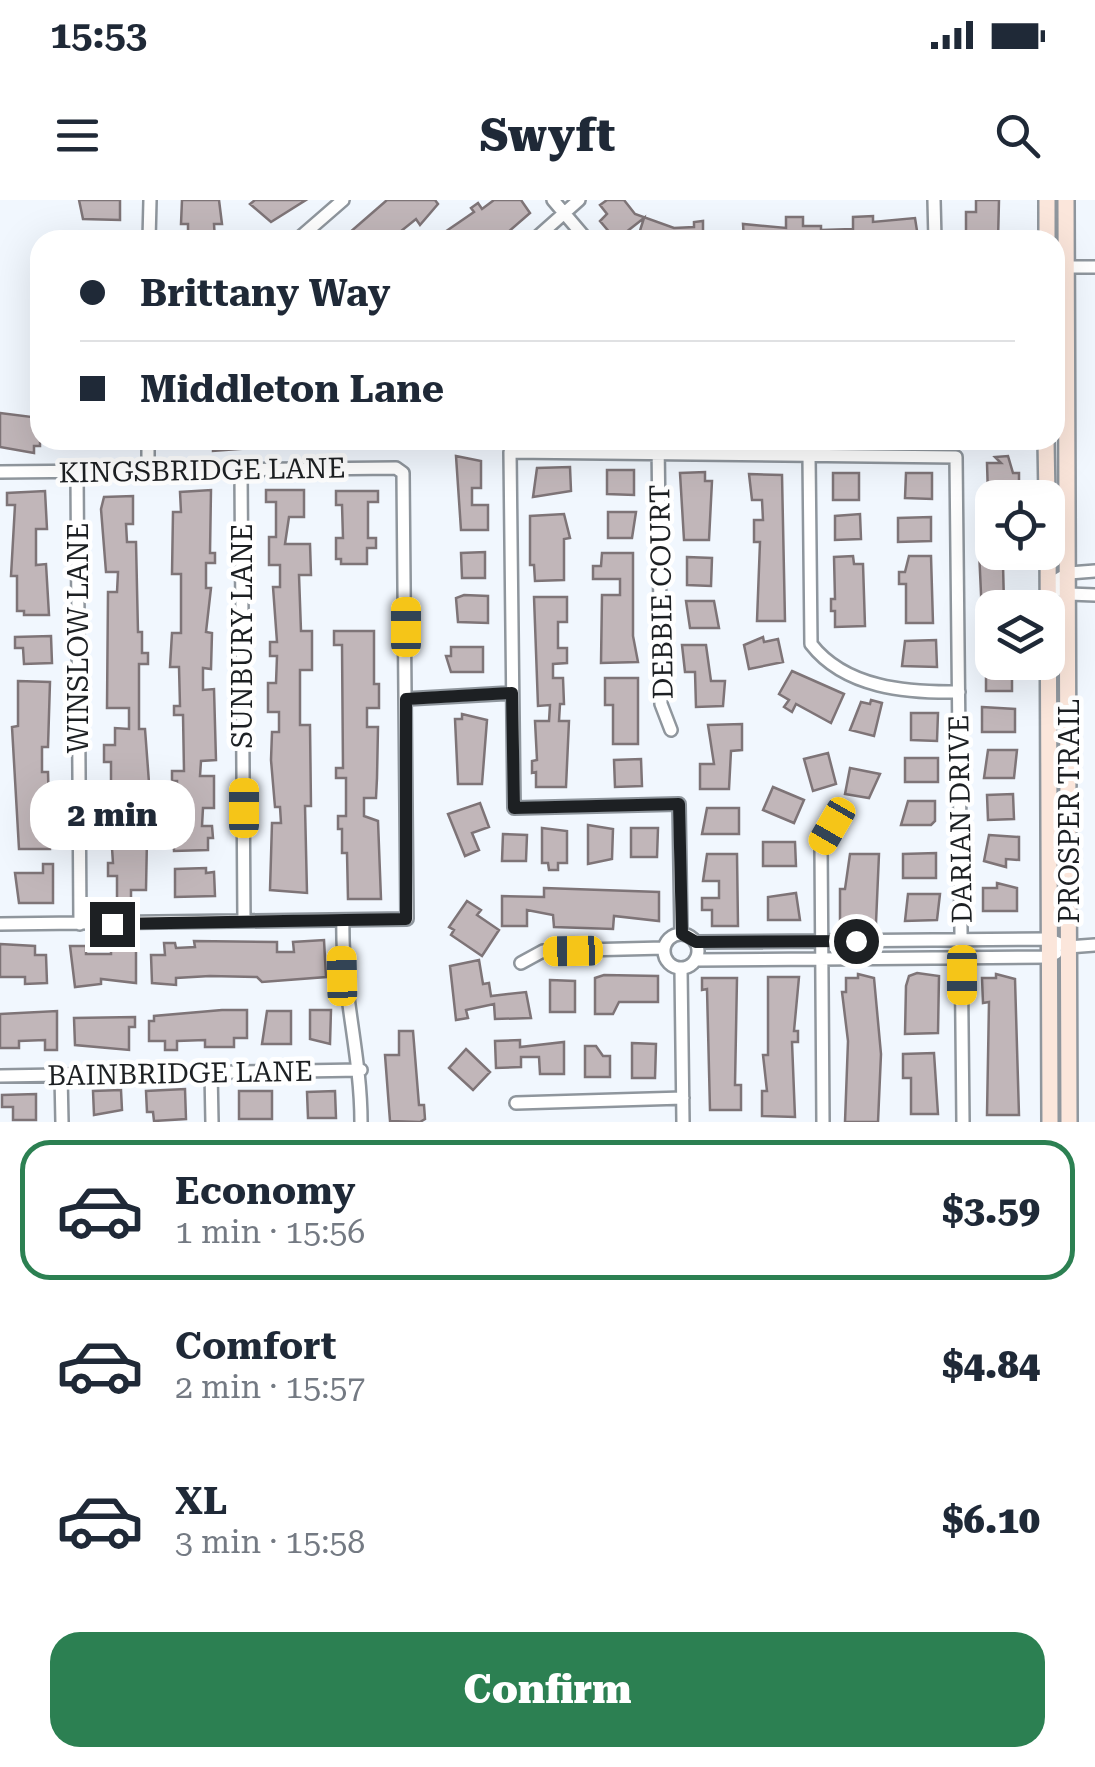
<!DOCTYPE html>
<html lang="en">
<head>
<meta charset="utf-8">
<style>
  body { margin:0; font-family:"Roboto Serif",serif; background:#f6f6f7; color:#1f2937; height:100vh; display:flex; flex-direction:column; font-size:38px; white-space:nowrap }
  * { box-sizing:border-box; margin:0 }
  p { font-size:32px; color:#747a83 }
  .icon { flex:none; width:55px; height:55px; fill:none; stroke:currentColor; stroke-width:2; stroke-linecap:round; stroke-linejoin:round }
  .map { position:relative; height:922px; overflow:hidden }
  .sheet { display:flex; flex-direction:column; background:#fff; flex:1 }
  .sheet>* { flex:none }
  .banner { position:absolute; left:30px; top:30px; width:1035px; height:220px; border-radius:30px; box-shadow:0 10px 40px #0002; display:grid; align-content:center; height:220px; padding:0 50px; background:#fff }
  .tools { position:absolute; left:975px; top:280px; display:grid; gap:20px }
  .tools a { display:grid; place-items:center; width:90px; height:90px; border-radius:20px; background:#fff; box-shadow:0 10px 40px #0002; font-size:50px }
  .end { position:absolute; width:45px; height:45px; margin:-22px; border:12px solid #1d2023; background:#fff; box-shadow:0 0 0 5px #fff }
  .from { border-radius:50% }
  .bubble { position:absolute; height:70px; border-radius:30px; background:#fff; box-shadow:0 10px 40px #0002; font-size:32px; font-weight:800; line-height:70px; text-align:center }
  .car { position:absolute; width:30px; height:60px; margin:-30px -15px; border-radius:12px; box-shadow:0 0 8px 2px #0007; background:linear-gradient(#f5c518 24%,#345 0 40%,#f5c518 0 76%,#345 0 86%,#f5c518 0) }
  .banner b { display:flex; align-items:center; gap:35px; height:95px; font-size:38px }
  .banner b+b { border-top:2px solid #e0e1e3 }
  .banner i { width:25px; height:25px; background:#1f2937 }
  ul { padding:18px 0 0; list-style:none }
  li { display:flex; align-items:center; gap:30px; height:140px; margin:0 20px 15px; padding:0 30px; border:5px solid transparent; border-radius:30px }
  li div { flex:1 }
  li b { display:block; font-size:38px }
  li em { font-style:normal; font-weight:800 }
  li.selected { border-color:#2c8052 }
  li>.icon { width:90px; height:90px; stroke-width:1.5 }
  .primary-button { display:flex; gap:20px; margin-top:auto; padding:20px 50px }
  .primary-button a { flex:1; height:115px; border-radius:30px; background:#2c8052; color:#fff; font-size:40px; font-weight:800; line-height:115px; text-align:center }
  .status { display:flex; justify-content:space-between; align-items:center; height:70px; padding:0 50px; background:#fff; direction:ltr }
  .status svg { height:28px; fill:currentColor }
  header { display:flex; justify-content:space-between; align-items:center; height:130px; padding:0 50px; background:#fff; font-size:45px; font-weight:800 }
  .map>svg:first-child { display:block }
  .building { fill:#c1b6b9; stroke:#7e7477; stroke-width:2.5 }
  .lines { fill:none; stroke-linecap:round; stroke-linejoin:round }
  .street-casing { stroke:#8f969d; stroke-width:16 }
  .secondary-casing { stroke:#8f969d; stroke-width:20 }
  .street { stroke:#fff; stroke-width:11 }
  .secondary { stroke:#fbe6db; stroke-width:15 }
  .route { stroke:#1d2023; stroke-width:12 }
  .labels { text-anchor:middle; stroke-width:9; stroke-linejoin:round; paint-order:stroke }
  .street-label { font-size:28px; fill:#1d2023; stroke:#fff }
</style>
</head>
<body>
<div class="status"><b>15:53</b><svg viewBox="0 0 49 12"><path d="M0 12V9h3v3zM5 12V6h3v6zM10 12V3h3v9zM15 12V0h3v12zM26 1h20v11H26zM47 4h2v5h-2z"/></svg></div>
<header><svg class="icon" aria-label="menu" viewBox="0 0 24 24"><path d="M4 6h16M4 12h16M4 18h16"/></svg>Swyft<svg class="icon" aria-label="search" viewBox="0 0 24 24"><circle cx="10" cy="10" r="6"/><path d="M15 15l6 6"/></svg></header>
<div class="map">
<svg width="1095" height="922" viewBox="0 0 1095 922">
  <rect width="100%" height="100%" fill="#f1f7fe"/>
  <path class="building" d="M79,0H120V20L83,19Z
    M182,0H219L222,24H214L215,40H188V24H181Z
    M255,0H306L271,22L250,4Z
    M387,0H435L438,4L420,25L416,19L390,40H341Z
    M494,0H521L530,13L499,40H447L442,34L474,12L471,8L478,3L482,9Z
    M607,0H624L635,14L674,28L694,27V22L703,21V40H637L644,18L616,40L600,21L607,14L600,5Z
    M976,0H999L998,40H966V12H976Z
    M873,16V22L915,18L918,37L881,40V33L861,34V40H744L743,24L786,28V17H803V26H821V30L853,29V17Z
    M0,213L40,218V246H34V253L0,247Z
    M213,240H266V247L213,251Z
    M456,256L481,261V288H472V305H488V330H461Z
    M1008,256L1013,273H1019V287L1002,288V298H992V352H1013V363L1003,364L1004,405L992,406V437H983L979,350H983L982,296L988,295L987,263H1001L995,257Z
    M570,267L571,291L533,297L537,268Z
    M607,270H634V295L607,294Z
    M705,272V281H712L709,340H684L680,273Z
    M833,273H859V300H833Z
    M906,273H932V299L905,298Z
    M749,274L782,275L785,421H757L760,342H754V320H763L762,300H752Z
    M211,290L210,353H215V363H206V388H211L206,432L212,433L211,469L203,468V490L214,489L216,560L201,561L200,576H214V608H203L202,626H212L213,638H208V650L174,651L172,597H177V581H172V571H184L183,515H174V506H180L179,467H170L172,433H181V374H172L173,312H181L180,292Z
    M266,290H304V317H289L285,344H310L311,375H299L301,431H312V470H300V525H310L311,606H305L307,693L270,690L272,623H281L280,607H275L271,560L272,532H279V512H268V483H276L277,456H270V442H277L273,387H280V365H269V337H276V302H266Z
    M45,291L47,329H36V365L46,364L49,415H24V411H17V376H11L15,305H7V293Z
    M336,291H378V302H368V338H376V348H367V364H341V359H336V338H343L342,305H336Z
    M133,296V324H126L127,342H136L138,432H142V453H148V464H139V529H145L150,596L111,600V562H104V545H115V528L129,529V508H107L108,392H117L118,372H106L101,309L104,297Z
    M608,312H636L632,338H608Z
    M564,314L570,338L564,339V380L535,381L534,365H530V316Z
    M860,314L861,339L835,340V316Z
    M931,317V341L898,342V318Z
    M485,352V378H462L461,353Z
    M602,353H633V436L638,462L601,463L602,395H620V379H593V366H601Z
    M853,356L854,364H863L865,426L835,427V411H831V399H835L834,357Z
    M909,356H931L933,423H906V384H899V372H905Z
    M687,357L712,358L711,386L687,385Z
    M464,395L488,396V423L458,422L456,398Z
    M534,397H567V422H558V448H567V463L553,464V478H563L564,504H560L559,521H569L566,587H536V572L532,573V561L537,560L535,521H549L550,505L538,506Z
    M686,401H714L719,428H690Z
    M334,431H374V484H379V508H367V527H378L377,578L376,598H364V616L378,621L381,699H348L347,653H342V629H338V616H346V578H336V568H343L342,445H334Z
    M51,436L52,463L24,464L23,448H15V437Z
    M763,437L764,442L778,439L783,462L749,469L744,445Z
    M936,440L937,467L902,466L905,441Z
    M682,445H706L711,481H725L723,506L696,507L695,472H685Z
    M451,447H483V472H451L446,456H451Z
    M986,462H1012V491H986Z
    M792,471L844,494L831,523L796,504L792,512L784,507L789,500L779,494Z
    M605,478H638V544H613V505H605Z
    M18,481L50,482L48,547H42V572H48L50,649H19L12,527L18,526Z
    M871,500L882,503L874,536L850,530L861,502L870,504Z
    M982,507L1015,509V532H982Z
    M911,513H938L937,541L911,540Z
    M462,514L487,520L482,584H458L455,519H462Z
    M742,524V550L731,551L729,589H700V564H714L708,525Z
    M988,550H1017L1014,578H984Z
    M828,553L836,584L813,591L804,559Z
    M905,558H938V582H905Z
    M641,559L642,586L615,587L614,560Z
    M850,568L880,574L869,598L845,594Z
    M773,587L804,600L794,623L763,610Z
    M1013,594L1014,619L988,620L987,595Z
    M908,601H935V621L931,625H901Z
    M480,603L489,627L472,633L479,650L465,656L448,614Z
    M707,608H739V634H702Z
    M140,617L141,638H147L146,690H131V699H117V676H108V663H113L110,618Z
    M588,625L613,629L612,659L588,664Z
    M542,628L567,631V663H558V670H549L548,663H542Z
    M631,628H658L657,657H631Z
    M503,634L527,635L526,661H502Z
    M989,635L1019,637V660L1006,659V667L984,661Z
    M763,642H795L796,666H763Z
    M936,653V678H903V654Z
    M707,654H737L738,726H712V710H702V698H719V681H703Z
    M850,654H879L876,723L840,724V689H845Z
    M43,664H53V703H19L15,673H43Z
    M206,668V673L214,672L215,696L175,697V669Z
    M997,683L1017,688V711H983V688H997Z
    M544,688L659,692V721L614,716L613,729L554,727L553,715L527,710V726H502V696L544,697Z
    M796,693L800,720H768V697Z
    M908,694H940L937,720L905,721Z
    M467,701L481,710L477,715L499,730L482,756L451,735L454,730L449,727Z
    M324,740L326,777L262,782L257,777L210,776L176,778V785L152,783L151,755H165L164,743H175L176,748L195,747L194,741L277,742V752H294L293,742Z
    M111,742L136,745V783L101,779V784L75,787L70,746H86V754H111Z
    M0,744L35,746V755H46L47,783L25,784V777H0Z
    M479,760L483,784L489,783L491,796L526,792L531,818L495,819L494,804L466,810L468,818L456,820L450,766Z
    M917,773L939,776L938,833L905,834L906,786L909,776Z
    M858,774L874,778L881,854L878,922H845L848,841L842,792H846V778H858Z
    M996,774L1015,779L1019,915H987L989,802L983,803L982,778H996Z
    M604,775L658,776V802H619L613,814H595V778Z
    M768,777H799L794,831H798V842H792L795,917L762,916V891H767L763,855H768Z
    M702,778H737L735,885H741V910H710L707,789L702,790Z
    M550,780L575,781V812H550Z
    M222,810H247V838H234V847H205V840L177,841V850H165V841H149V821H154V816Z
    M310,810H331L330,844L310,839Z
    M57,811V850H45V840L19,841V848H0V814Z
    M267,811H291V844H262Z
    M135,817V827H129V850L75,845L74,818Z
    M399,831H413L419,905H424L425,919L420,922L390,921L385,855H399Z
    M520,840V847L564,842V874H540L539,857H521V867L496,868L495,841Z
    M632,843L656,844L655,878H632Z
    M585,846H596L603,856H610V877H585Z
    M466,849L490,872L473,890L449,868Z
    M934,853L938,914H911V878H903V854Z
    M185,889L186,919L154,921L153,912H147L146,891Z
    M121,890L122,910L94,915L93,891Z
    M239,891H272V919H239Z
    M335,891L336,918H308L307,892Z
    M36,894V920H13V907H2V895Z"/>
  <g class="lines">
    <defs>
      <path id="street" d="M553,0L587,40
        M934,0L935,40
        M149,40L150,0
        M297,40L343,0
        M534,40L579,0
        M1055,67H1095
        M658,240L661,504L671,530
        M809,256L811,444C845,488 907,493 959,492
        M148,271V240
        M241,271L244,721
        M0,272L396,268L403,273L407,719L0,724
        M77,272L80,724
        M1048,385L1069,373L1095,371
        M1048,385L1069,394L1095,395
        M406,499L512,493
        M343,720C341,789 361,853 361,922
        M664 751a17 17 0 1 1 34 0a17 17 0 1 1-34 0Z
        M681,734L679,604L514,608L510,252L956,257L963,922
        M696,742L1048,739L1068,747L1095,745
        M696,760L1049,757L1056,753
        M521,763L543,751L664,748
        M681,769L683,922
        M211,871L212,922
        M61,875L62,922
        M0,876L361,870
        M516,903L683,898
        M823,922L821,645L832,626"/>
      <path id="secondary" d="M1047,0V40
        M1066,0L1069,922
        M1046,240L1047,298
        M1048,327L1050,922"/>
    </defs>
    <use href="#street" class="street-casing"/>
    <use href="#secondary" class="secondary-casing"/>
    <use href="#street" class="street"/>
    <use href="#secondary" class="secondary"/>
  </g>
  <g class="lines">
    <path class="route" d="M112,724L406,719V499L512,493L514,608L679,604L682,734L696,742L856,741"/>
  </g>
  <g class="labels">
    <g class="street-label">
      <text transform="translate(202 270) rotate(-1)" y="10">KINGSBRIDGE LANE</text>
      <text transform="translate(661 392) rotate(-91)" y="10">DEBBIE COURT</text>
      <text transform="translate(242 436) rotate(-90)" y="10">SUNBURY LANE</text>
      <text transform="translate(78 438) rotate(-90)" y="10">WINSLOW LANE</text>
      <text transform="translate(1069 611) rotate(-90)" y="10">PROSPER TRAIL</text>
      <text transform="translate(960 619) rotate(-91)" y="10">DARIAN DRIVE</text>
      <text transform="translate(180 873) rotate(-1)" y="10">BAINBRIDGE LANE</text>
    </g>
  </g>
</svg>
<div class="tools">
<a><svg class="icon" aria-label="locate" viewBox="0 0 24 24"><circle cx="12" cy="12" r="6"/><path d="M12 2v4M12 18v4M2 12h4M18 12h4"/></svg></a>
<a><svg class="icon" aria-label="layers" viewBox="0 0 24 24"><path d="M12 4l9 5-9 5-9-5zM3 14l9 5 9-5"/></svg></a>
</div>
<i class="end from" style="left:856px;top:741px"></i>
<i class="end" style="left:112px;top:724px"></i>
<div class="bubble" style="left:30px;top:580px;width:165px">2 min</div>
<i class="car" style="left:406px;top:427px;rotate:0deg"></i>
<i class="car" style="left:244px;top:608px;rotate:0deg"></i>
<i class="car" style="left:832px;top:626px;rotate:210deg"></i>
<i class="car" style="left:573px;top:751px;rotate:269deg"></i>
<i class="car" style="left:962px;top:775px;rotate:180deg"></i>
<i class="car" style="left:342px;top:776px;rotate:359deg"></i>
<div class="banner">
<b><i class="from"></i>Brittany Way</b>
<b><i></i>Middleton Lane</b>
</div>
</div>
<section class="sheet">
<ul>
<li class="selected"><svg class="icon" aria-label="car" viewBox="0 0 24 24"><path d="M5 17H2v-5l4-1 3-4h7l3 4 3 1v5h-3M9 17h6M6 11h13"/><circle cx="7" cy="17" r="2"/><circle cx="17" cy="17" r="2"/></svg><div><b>Economy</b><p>1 min · 15:56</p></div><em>$3.59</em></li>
<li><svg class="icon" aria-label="car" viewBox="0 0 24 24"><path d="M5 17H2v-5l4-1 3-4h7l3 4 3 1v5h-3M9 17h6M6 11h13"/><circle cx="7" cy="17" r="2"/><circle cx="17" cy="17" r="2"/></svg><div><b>Comfort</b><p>2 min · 15:57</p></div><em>$4.84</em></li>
<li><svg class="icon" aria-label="car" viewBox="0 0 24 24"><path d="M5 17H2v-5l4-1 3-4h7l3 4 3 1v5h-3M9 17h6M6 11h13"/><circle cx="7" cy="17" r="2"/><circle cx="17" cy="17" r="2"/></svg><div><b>XL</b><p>3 min · 15:58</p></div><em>$6.10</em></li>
</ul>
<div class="primary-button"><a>Confirm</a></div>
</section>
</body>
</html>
